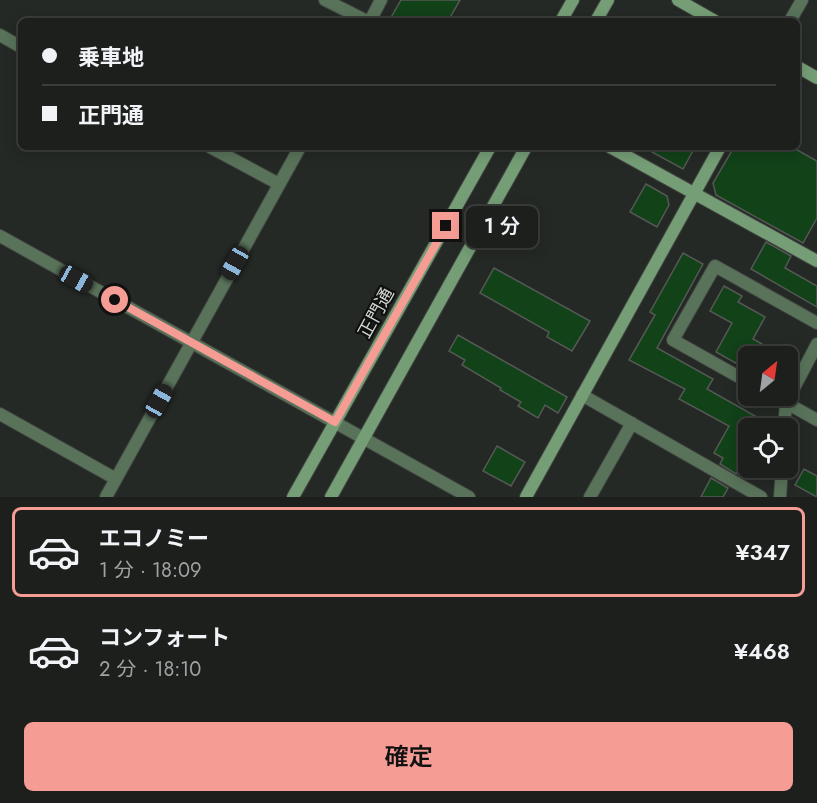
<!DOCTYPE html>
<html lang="ja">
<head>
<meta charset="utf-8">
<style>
  body { margin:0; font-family:Jost,"Noto Sans JP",sans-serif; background:#252725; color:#f1f3f6; height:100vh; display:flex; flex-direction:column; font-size:22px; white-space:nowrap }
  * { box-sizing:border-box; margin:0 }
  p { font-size:20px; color:#a0a2a3 }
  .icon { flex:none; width:33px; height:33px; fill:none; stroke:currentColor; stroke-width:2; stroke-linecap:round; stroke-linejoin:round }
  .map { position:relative; height:497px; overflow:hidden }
  .drawer { display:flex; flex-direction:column; background:#1c1f1c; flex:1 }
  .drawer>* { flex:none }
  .hud { position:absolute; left:18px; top:18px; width:782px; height:132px; border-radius:9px; box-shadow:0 3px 15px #0003,0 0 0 2px #3a3d3b; display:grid; align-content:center; height:132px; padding:0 24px; background:#1c1f1c }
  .needle { width:39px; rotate:29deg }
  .fabs { position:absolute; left:738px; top:346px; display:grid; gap:12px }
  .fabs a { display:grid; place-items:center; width:60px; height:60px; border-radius:9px; background:#1c1f1c; box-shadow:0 3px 15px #0003,0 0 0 2px #3a3d3b; font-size:30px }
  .end { position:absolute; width:27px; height:27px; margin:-14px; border:8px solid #f59c95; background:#111; box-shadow:0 0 0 3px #111 }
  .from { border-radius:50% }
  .bubble { position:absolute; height:42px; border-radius:9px; background:#1c1f1c; box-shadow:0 3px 15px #0003,0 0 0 2px #3a3d3b; font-size:20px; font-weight:600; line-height:42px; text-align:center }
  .car { position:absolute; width:18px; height:36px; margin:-18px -9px; border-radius:8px; box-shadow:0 0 4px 2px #0007; background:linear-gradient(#222 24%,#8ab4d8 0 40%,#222 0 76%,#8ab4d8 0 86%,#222 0) }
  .hud b { display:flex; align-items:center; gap:21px; height:57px; font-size:22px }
  .hud b+b { border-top:2px solid #3a3d3b }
  .hud i { width:15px; height:15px; background:#f1f3f6 }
  ul { padding:10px 0 0; list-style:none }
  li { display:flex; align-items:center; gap:18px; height:90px; margin:0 12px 9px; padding:0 12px; border:3px solid transparent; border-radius:9px }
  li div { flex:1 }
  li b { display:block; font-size:22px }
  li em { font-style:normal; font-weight:600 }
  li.on { border-color:#f59c95 }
  li>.icon { width:54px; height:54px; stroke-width:1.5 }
  .action { display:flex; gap:12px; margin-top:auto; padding:12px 24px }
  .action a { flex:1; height:69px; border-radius:9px; background:#f59c95; color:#111; font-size:24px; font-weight:600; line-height:69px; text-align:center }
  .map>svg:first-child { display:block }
  .building { fill:#114218; stroke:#555955; stroke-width:1.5 }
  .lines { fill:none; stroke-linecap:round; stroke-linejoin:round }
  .street-casing { stroke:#414441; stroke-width:14 }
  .secondary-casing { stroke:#414441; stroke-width:14 }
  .street { stroke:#59735a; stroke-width:12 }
  .secondary { stroke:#759e76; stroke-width:12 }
  .route { stroke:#f59c95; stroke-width:8 }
  .labels { text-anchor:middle; stroke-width:4.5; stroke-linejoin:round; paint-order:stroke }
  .street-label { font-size:18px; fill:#d1d4d1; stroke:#0f110f }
</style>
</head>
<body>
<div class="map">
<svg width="817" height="497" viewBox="0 0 817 497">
  <rect width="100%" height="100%" fill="#252925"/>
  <path class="building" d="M401,0H460L448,21H389Z
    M643,147H695L683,169Z
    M734,147H792L817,161V218L803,243L716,195L713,183Z
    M646,184L667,196L669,205L657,227L630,212Z
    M766,242L791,256L785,268L817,286V307L751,269Z
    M683,253L703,264L657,348L713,379L707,389L776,428L748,429V452L736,474L720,464L723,458L714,453L729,426L679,399L685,389L629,360L655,315L650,312Z
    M494,268L590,321L572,351L547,337L549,332L480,293Z
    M724,286L742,296L738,302L765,317L753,339L785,357H748V370L716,352L732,323L710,311Z
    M458,335L567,397L558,413L545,405L538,418L518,406L521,402L500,390L501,388L462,365L465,360L449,351Z
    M497,446L525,462L511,486L483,471Z
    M804,469L817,476V497L795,485Z
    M711,478L728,488L723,497H701Z"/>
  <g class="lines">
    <defs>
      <path id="street" d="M325,0L367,21
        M370,21L381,0
        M790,21L802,0
        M0,35L21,47
        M210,147L279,184
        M0,236L469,497
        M748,382L673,340L715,266L817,323
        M582,395L761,497
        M774,396L817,420
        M0,414L116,479
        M784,429L786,403L817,344
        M106,497L300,147
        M590,497L632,423
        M780,497L782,468"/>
      <path id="secondary" d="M678,0L715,21
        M561,21L573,0
        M596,21L608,0
        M796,66L817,78
        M610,147L817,261
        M293,497L490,147
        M331,497L526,147
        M526,497L720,147"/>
    </defs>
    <use href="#street" class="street-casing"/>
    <use href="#secondary" class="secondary-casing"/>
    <use href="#street" class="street"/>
    <use href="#secondary" class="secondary"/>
  </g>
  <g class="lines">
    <path class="route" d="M115,300L335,422L446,226"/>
  </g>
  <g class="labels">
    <g class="street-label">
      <text transform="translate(376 313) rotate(-61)" y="6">正門通</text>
    </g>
  </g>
</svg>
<div class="fabs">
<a><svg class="needle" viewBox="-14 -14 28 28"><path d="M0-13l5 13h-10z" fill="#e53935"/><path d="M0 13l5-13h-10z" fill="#a0a2a3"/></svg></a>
<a><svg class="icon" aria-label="locate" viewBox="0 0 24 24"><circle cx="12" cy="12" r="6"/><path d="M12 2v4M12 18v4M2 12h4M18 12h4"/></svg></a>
</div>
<i class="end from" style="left:115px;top:300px"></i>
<i class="end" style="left:446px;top:226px"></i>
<div class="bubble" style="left:466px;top:206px;width:72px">1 分</div>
<i class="car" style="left:235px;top:263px;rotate:209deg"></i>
<i class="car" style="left:76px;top:279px;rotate:119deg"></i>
<i class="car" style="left:159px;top:401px;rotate:29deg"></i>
<div class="hud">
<b><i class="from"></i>乗車地</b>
<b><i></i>正門通</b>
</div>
</div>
<section class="drawer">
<ul>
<li class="on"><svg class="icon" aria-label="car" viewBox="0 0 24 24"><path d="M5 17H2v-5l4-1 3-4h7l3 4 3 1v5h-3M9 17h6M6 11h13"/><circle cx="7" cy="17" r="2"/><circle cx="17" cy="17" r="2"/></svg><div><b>エコノミー</b><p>1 分 · 18:09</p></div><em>¥347</em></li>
<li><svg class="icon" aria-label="car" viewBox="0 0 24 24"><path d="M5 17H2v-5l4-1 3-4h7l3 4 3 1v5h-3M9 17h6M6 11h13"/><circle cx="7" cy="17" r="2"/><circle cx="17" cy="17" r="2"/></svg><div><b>コンフォート</b><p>2 分 · 18:10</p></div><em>¥468</em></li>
</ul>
<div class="action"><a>確定</a></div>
</section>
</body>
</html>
